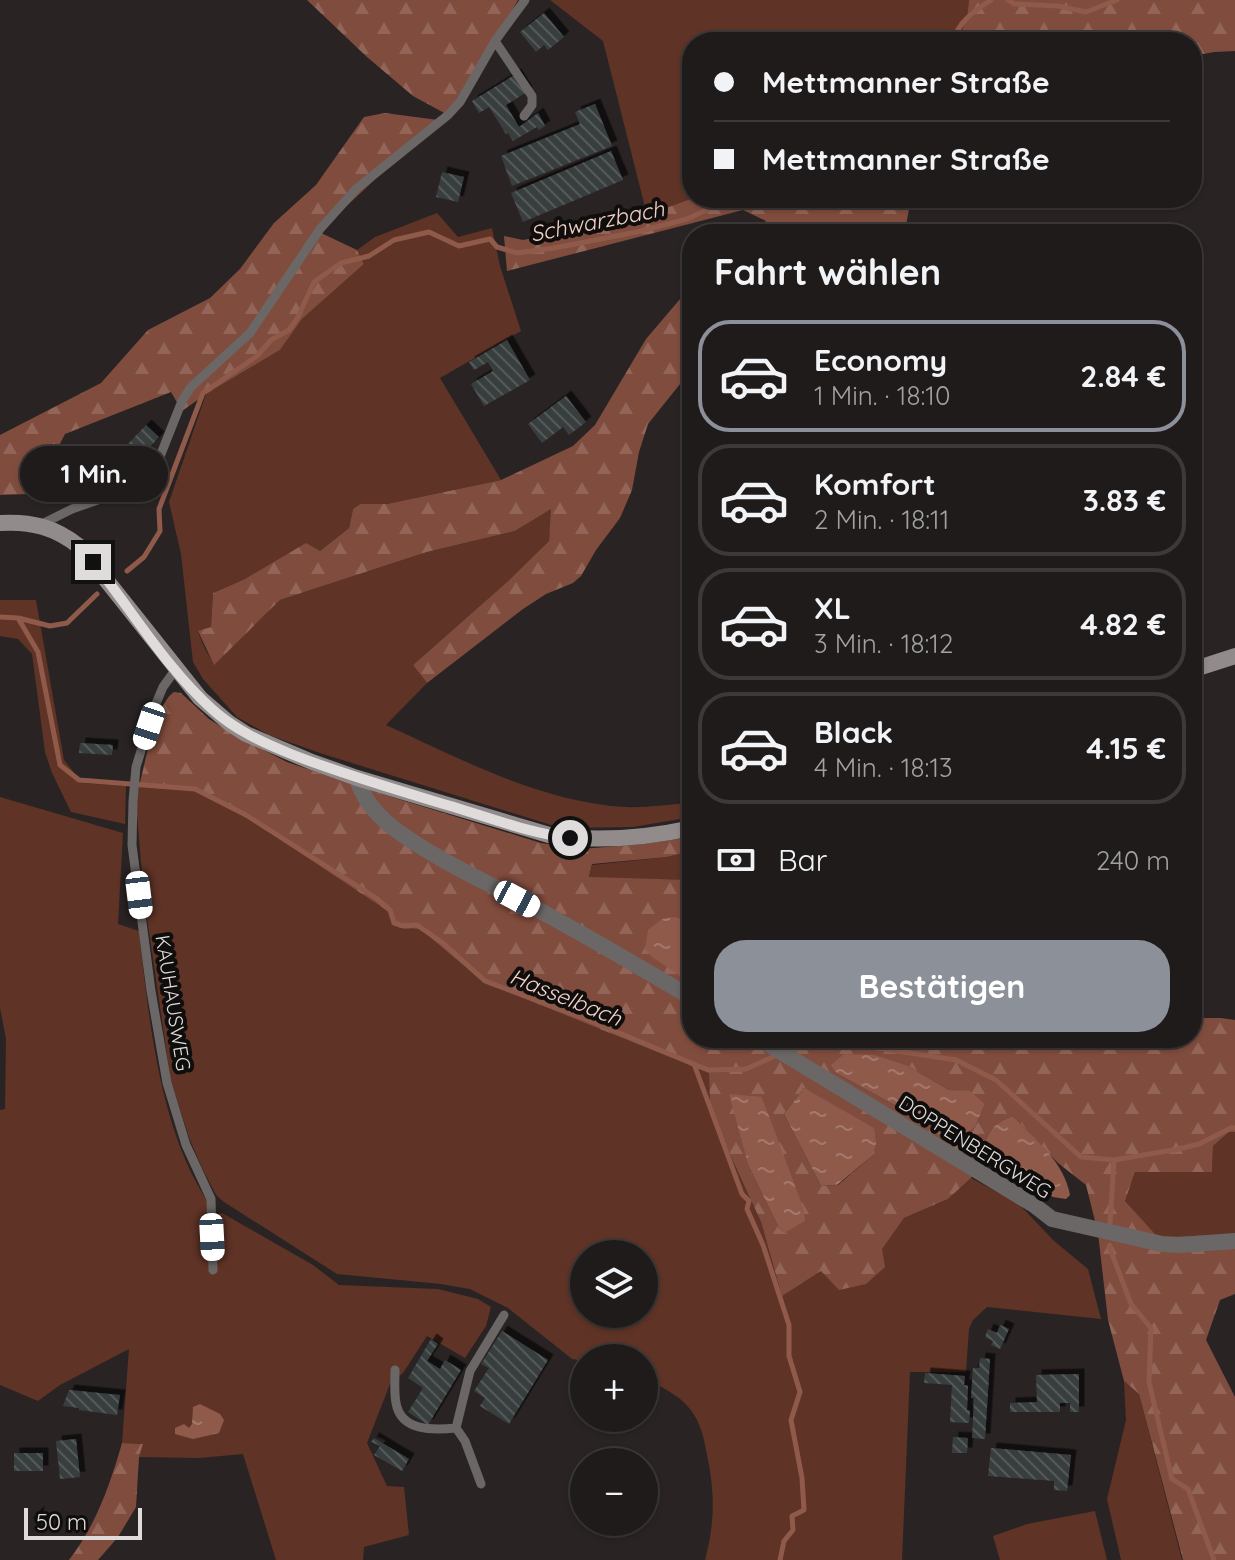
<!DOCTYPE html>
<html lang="de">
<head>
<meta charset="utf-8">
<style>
  body { margin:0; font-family:Quicksand,sans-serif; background:#2c2827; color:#f1f3f6; height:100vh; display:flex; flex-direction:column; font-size:30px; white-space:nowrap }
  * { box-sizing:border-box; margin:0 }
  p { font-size:26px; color:#a1a1a2 }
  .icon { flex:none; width:44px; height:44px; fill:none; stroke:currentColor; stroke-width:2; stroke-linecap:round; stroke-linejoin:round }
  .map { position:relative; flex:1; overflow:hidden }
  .drawer { position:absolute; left:682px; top:224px; width:520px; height:824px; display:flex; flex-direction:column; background:#1f1b1a; border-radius:32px; box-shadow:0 2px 6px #0004,0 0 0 2px #3c3939 }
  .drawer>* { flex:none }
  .top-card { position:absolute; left:682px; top:32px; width:520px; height:176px; border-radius:32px; box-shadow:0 2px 6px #0004,0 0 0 2px #3c3939; display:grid; align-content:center; height:176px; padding:0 32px; background:#1f1b1a }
  .fabs { position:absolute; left:570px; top:1240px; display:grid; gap:16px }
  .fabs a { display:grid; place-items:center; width:88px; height:88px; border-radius:50%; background:#1f1b1a; box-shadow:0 2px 6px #0004,0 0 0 2px #3c3939; font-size:40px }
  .scale { position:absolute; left:24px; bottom:20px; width:118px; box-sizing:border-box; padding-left:8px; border:4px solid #dfdcdb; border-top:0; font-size:22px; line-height:28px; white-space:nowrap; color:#dfdcdb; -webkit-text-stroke:6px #100e0d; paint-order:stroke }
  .end { position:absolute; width:36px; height:36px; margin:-18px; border:10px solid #dfdcdb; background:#111; box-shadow:0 0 0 4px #111 }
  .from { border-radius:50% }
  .bubble { position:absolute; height:56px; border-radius:28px; background:#1f1b1a; box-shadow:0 2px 6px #0004,0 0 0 2px #3c3939; font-size:26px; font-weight:700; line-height:56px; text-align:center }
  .car { position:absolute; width:24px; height:48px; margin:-24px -12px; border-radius:10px; box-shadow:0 0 6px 2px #0007; background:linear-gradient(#fff 24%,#345 0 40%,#fff 0 76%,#345 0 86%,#fff 0) }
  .top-card b { display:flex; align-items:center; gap:28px; height:76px; font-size:30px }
  .top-card b+b { border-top:2px solid #3c3939 }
  .top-card i { width:20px; height:20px; background:#f1f3f6 }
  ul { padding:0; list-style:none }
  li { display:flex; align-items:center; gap:24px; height:112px; margin:0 16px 12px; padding:0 16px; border:4px solid #3c3939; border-radius:32px }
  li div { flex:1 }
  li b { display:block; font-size:30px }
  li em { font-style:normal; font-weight:700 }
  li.current { border-color:#8c9099 }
  li>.icon { width:72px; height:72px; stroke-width:1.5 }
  h2 { padding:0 32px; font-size:36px; line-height:96px }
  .pay { display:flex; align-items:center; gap:20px; height:88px; padding:0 32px; font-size:30px }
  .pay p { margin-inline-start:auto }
  .cta { display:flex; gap:16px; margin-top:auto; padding:16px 32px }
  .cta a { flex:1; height:92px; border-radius:32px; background:#8c9099; color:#fff; font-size:32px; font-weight:700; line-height:92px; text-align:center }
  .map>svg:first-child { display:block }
  .grass { fill:#5f3326; fill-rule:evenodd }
  .forest { fill:url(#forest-firs); fill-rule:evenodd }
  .water { fill:url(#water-ripples) }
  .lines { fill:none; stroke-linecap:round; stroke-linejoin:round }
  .stream { stroke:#905a4b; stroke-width:5 }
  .building { fill:url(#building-back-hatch); filter:url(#shadow) }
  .lane { stroke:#6a6766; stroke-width:9 }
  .street { stroke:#6a6766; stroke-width:16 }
  .secondary { stroke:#918c8b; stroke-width:16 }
  .route { stroke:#dfdcdb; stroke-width:10 }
  .labels { text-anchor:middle; stroke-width:8; stroke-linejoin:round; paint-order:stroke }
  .street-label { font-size:20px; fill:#dfdcdb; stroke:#100e0d }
  .water-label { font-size:22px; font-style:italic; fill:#f5d2c8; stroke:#100e0d }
</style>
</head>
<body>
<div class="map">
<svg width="1235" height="1560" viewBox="0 0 1235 1560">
  <defs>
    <pattern id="forest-firs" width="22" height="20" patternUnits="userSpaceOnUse" patternTransform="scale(2)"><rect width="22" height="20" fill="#804c3d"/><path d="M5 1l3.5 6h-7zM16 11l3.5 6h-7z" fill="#926558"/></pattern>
    <pattern id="water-ripples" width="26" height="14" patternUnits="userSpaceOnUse" patternTransform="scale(2)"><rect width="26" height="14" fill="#905a4b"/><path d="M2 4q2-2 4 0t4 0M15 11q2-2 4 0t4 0" fill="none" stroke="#a4796d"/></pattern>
    <pattern id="building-back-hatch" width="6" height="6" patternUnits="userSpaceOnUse" patternTransform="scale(2)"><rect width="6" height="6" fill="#383e3e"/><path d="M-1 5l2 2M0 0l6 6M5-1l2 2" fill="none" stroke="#545959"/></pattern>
    <filter id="shadow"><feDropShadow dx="5.5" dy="-5.5" stdDeviation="0" flood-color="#0009"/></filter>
  </defs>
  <rect width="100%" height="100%" fill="#292423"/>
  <path class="grass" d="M550,0H969L967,17L958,42H692L693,198L647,215L603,41Z
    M437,213L458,237L492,228L500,266L521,331L440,378L501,480L387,504H360L353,509L349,528L320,551L245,579L213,593L211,627L198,632L205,649L214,664L280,600L427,552L515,531L552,508L549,541L507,582L413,665L427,683L386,725C463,760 539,801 624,807C646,808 670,804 692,803V817L633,827L561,828L323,754L269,735L237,717L203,679L193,662L181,554L169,502L206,394L280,350L302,319L364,264L357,250L375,237Z
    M0,600H36L64,760L82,783L126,786L125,824L71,812L52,773L45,752L32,654L18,639L0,636Z
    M139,786L169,787L194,791L241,814L389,912L399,928L420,929L483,982L709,1073L710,1111L761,1222L782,1295L821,1271L881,1249L904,1218L948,1199L971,1178L1019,1204L1053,1240L1088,1269L1101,1319L987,1307L973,1320L969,1329L966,1372H910L902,1560H705C715,1522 715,1493 707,1455C704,1439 701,1423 690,1409C678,1394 661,1387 644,1378V1358H584V1361L572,1359L508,1308L470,1289L441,1284L337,1274L224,1202L216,1195L202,1168L190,1140L171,1082L144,897L136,803ZM584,1254H644V1314H584Z
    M0,797L123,833L118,924L139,931C149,1019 160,1143 217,1214L222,1213L313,1265L339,1285L438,1289L478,1299L491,1307L486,1326L465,1358L427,1336L403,1373L390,1384L367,1443L387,1486L404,1487L409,1535L364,1547L363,1560H276L243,1454L199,1458L139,1457L143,1444L122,1443L129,1349L60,1385L38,1401L0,1385V1110L5,1109L6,1039L0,1008Z
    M692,851V880L589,878L592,865L667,857Z
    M1229,1132H1235V1234L1162,1244L1125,1201L1135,1172H1212L1213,1146Z
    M1124,1381L1139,1394L1182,1560H1121L1107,1499L1126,1420Z
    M1095,1511L1107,1560H1000L993,1536L1027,1524Z"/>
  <path class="forest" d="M307,0H518L495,41L448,115L413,96L367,57Z
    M969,0H1235V51L1214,52L1192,56V42H958L967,17Z
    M385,113L438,120L319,232L357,250L364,264L302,319L280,350L206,394L182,411L171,392L65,434L51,461H104L109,478L57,493L0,495V435L101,383L148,330L210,298L240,269L274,223L316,185L364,117Z
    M693,198H911L905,231C885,228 866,225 847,234H750L766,221L743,210L507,271L504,236L523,240L647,215Z
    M692,285V369L648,424L639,452L632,490L620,518L596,550L581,576L573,583L546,594L523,609L427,683L413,665L507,582L549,541L551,509L515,531L427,552L280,600L214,665L198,631L211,627L213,593L245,579L306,543L320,551L349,528L353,509L360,504H387L501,480L573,446L595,425L646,339Z
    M174,692L181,693L209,719L236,736L287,762L366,789L541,843L581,849L643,844L692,837V851L667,857L592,864L589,877L692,880V1038H1192V1018H1221L1235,1020V1132H1229L1213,1146L1212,1172H1135L1125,1201L1163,1243L1173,1237L1235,1234V1294L1220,1300L1206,1340L1235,1397V1560H1183L1139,1394L1124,1381L1108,1320L1098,1233L1086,1185L1058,1163L1013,1116C993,1123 989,1131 982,1150L984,1155L971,1178L948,1199L904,1218L882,1249L885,1267L866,1284L839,1290L821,1271L782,1296L761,1222L710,1111L709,1073L483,982L420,929L399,928L389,912L241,814L194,791L169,787L139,786C145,764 156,703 174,692ZM832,1065L908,1066L949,1090L970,1092L985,1104L976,1125L953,1137L836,1073ZM804,1088L872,1156L838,1185L821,1186L784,1114ZM753,1097H762L771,1123L785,1233L779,1228L749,1167Z
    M122,1443L143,1444L139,1457L136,1507L118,1537L98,1560H69C96,1525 110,1485 122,1443Z"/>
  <path class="water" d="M675,917L692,923V984L652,957L645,949L648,930L662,919Z
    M844,1054L874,1055L908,1066L949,1090L970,1091L985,1104L976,1125L962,1139L953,1137L836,1073L831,1065Z
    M804,1088L874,1128L876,1144L872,1156L837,1185L821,1186L784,1114Z
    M729,1094L762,1097L804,1210L805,1221L784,1233L779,1228L749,1167Z
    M1013,1116C1035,1140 1064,1161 1070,1195L1066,1199L1053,1197L984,1155L982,1150C989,1131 993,1123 1013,1116Z
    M200,1404L220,1414L224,1420L219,1433L193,1439L175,1434V1428L184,1424L189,1428L192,1424L193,1407Z"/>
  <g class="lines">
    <path class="stream" d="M1008,0L1014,4L1058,6L1086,12L1117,0
      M953,42C958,22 974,11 991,0
      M127,571L144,557L160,531L159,509L203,393L257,356L271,340L289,330L297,319L314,282L341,263L369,256L394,240L429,232L459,246L490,239L497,247L517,253L554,248L637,232L687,219L732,198
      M0,617L18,618L50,626L67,623L97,594
      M18,618L38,652L60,765L79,780L195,789L246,815L376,898L390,910L394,923L404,926L417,925L443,943L485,981L583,1018L708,1070L746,1069L777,1055
      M786,1051L832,1041L956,1060L996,1080L1081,1157L1114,1160L1179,1149L1199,1144L1231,1128H1235
      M694,1064L742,1194L749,1201L747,1209L763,1245L789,1325V1356L800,1392L791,1420L802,1478L804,1510L792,1516L793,1530L784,1541L780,1560
      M1110,1223L1114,1160
      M1109,1246L1131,1304L1151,1328L1149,1382L1172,1479L1188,1489L1214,1560"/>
  </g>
  <path class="building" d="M544,13L564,37L548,50L544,45L536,52L520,32Z
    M516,74L527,92L506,105L519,127L538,113L545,126L539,130L537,127L513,141L508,133L506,134L489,107L479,113L472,101Z
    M595,104L612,146L512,186L501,156L580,124L575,112Z
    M611,151L623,180L523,222L511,193Z
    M442,172L464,177L458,202L436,197Z
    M507,340L530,380L484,406L471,384L493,371L488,362L474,370L469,362Z
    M566,396L586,422L569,435L563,427L542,443L528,424Z
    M146,425L159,437L138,461L124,448Z
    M80,743L113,745L112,755L79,753Z
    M1000,1325L1009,1329L1000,1349L991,1345L993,1341L985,1337L988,1329L997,1333Z
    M502,1331L548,1360L509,1424L480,1406L485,1398L474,1391L489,1368L481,1364Z
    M431,1339L438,1344L427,1361L440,1369L445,1360L461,1370L428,1425L408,1412L423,1388L408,1378Z
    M980,1358L990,1359L985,1439L972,1438L974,1398H971L973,1368H979Z
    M925,1373L965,1376L964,1385L968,1386L967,1410L970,1411L969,1423L950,1422L952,1385L924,1383Z
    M1079,1374V1412H1070V1403H1060V1412H1010V1403L1037,1402L1036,1375Z
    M69,1390L120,1395L117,1415L79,1410V1408L63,1406Z
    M953,1437L968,1438L967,1453H952Z
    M374,1438L409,1459L402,1471L374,1455L380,1446L371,1442Z
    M76,1439L80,1477L60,1479L56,1441Z
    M991,1448L1071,1455L1067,1491L1054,1490V1481L988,1476Z
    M14,1453H43V1471H14Z"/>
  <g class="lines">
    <path class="lane" d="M495,41L532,96V105L524,116
      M40,525L72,509L129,489L150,475L159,459L182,401L191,387L250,333L320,229L356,189L448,115L460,102L495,41L525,0
      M176,669L163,687L155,706L136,767L133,801L132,845L151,991L167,1083L186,1145L211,1199L213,1270
      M395,1370C395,1381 394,1393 396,1403C401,1432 434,1430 456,1428
      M481,1484L465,1441L456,1428L470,1371L504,1315"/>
    <path class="street" d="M357,778C362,798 376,814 392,827C434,859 485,881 531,906C586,935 639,967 692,998
      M758,1038L1034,1205L1052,1219L1162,1244L1180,1245L1235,1241"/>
    <path class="secondary" d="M0,523C31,521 55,527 80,547L200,698L229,723L246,734L312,762L357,778L549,835C596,842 646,838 692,828
      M1192,670L1235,656"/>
  </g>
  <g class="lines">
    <path class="route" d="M93,562C132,610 166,668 212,709C235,730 262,742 291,754C342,774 394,789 447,805C488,817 528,833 570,838"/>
  </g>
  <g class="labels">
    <g class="street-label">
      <text transform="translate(173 1003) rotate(81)" y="7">KAUHAUSWEG</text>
      <text transform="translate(975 1147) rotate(32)" y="7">DOPPENBERGWEG</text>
    </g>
    <g class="water-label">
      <text transform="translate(597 221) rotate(-11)" y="8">Schwarzbach</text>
      <text transform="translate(566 997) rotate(22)" y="8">Hasselbach</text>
    </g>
  </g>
</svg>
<div class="fabs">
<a><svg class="icon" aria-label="layers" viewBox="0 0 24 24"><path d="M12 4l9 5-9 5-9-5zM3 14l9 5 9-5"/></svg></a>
<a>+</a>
<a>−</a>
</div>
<div class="scale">50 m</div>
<i class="end from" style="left:570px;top:838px"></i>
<i class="end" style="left:93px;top:562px"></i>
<div class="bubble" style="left:20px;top:446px;width:148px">1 Min.</div>
<i class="car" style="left:149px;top:726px;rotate:198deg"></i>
<i class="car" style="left:139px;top:895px;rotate:173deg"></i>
<i class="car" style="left:517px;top:899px;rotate:118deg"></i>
<i class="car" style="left:212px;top:1237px;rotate:177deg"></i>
<div class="top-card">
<b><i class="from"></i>Mettmanner Straße</b>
<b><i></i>Mettmanner Straße</b>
</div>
<section class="drawer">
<h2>Fahrt wählen</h2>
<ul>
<li class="current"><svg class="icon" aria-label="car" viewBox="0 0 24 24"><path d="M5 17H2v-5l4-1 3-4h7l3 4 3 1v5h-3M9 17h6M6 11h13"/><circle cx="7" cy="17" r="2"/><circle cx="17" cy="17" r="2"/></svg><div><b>Economy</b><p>1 Min. · 18:10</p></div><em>2.84 €</em></li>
<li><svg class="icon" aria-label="car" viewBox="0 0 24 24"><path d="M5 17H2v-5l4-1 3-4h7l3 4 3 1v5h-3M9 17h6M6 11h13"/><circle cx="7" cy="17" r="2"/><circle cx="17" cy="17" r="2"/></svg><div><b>Komfort</b><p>2 Min. · 18:11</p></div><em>3.83 €</em></li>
<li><svg class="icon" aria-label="car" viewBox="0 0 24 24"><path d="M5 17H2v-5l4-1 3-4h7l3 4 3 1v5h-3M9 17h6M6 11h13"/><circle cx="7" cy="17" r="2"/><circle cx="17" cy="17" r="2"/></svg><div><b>XL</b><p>3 Min. · 18:12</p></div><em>4.82 €</em></li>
<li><svg class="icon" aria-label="car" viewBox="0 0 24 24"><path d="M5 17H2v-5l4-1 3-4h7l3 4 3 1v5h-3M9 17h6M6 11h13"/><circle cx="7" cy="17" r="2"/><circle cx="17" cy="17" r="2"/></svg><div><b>Black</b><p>4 Min. · 18:13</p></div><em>4.15 €</em></li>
</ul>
<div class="pay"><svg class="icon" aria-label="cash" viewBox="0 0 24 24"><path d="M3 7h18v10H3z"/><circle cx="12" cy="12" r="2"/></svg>Bar<p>240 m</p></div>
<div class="cta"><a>Bestätigen</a></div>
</section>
</div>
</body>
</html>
